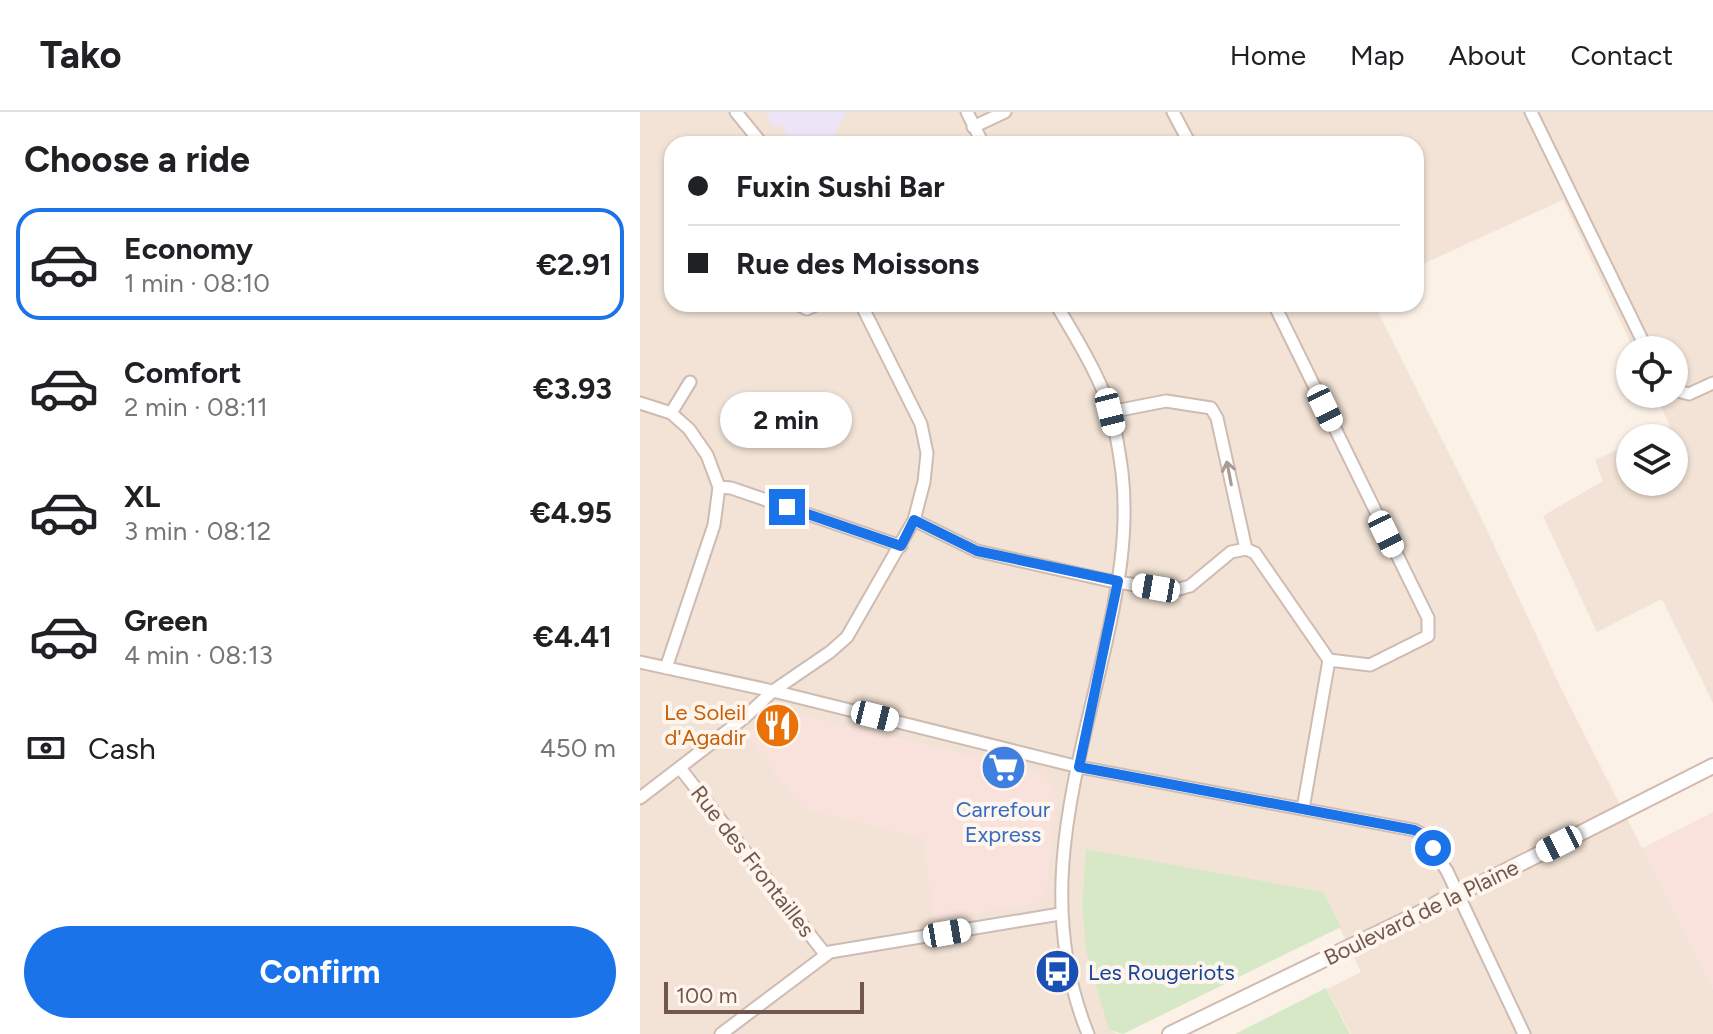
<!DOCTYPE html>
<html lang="en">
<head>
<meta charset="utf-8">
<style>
  body { margin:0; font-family:Figtree,sans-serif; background:#f2f2f2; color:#202124; height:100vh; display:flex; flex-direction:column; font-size:30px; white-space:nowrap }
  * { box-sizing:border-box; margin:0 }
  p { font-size:26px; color:#757577 }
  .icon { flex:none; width:44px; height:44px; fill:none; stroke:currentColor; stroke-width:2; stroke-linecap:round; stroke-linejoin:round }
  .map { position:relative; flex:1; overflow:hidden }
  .side { display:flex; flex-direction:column; background:#fff; width:640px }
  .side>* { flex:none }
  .top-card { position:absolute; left:24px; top:24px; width:760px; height:176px; border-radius:24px; box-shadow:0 2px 6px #0004; display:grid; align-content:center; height:176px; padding:0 24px; background:#fff }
  .controls { position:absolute; left:976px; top:224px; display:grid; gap:16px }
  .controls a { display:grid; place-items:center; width:72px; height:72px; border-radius:50%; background:#fff; box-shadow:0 2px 6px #0004; font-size:40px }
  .scale { position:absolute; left:24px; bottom:20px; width:200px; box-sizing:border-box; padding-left:8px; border:4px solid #73574d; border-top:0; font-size:22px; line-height:28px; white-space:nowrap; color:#73574d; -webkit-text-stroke:6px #fef6ee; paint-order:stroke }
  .end { position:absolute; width:36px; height:36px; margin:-18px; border:10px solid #1a73e8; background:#fff; box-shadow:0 0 0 4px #fff }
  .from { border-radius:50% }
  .bubble { position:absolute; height:56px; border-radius:28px; background:#fff; box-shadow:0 2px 6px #0004; font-size:26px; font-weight:700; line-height:56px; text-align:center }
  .car { position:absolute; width:24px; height:48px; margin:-24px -12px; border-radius:10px; box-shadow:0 0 6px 2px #0007; background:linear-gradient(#fff 24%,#345 0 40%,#fff 0 76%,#345 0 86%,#fff 0) }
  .top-card b { display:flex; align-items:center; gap:28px; height:76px; font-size:30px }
  .top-card b+b { border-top:2px solid #e0e0e0 }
  .top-card i { width:20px; height:20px; background:#202124 }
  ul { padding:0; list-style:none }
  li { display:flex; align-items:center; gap:24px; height:112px; margin:0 16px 12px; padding:0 8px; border:4px solid transparent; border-radius:24px }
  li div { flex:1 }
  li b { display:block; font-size:30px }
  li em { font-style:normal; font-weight:700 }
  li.active { border-color:#1a73e8 }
  li>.icon { width:72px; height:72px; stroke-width:1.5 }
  h2 { padding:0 24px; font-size:36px; line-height:96px }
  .pay { display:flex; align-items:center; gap:20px; height:88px; padding:0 24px; font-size:30px }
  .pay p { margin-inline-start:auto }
  .cta { display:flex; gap:16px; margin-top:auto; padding:16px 24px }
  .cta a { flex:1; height:92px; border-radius:48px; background:#1a73e8; color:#fff; font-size:32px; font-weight:700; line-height:92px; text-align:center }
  header { display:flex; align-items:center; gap:48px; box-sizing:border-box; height:112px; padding:0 40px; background:#fff; border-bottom:2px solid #e0e0e0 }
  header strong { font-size:38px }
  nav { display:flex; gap:44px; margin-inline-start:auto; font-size:28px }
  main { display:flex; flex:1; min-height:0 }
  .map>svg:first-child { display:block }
  .residential { fill:#f2e3d6 }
  .commercial { fill:#fae2dc }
  .education { fill:#eee4f7 }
  .green { fill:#d7e8c7 }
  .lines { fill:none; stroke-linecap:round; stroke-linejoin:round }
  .street-casing { stroke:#cebbb1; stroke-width:15 }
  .secondary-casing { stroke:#d1baaf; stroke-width:18 }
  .street { stroke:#fff; stroke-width:11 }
  .secondary { stroke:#fff; stroke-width:14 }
  .oneway { stroke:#ab9a94 }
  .route { stroke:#1a73e8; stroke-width:10 }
  .labels { text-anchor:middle; stroke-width:8; stroke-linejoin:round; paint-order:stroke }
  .food-label { font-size:22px; fill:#c56008; stroke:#fef6ee; text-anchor:end }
  .shop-label { font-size:22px; fill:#366cbe; stroke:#fef6ee }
  .street-label { font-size:22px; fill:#73574d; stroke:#fef6ee }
  .transit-label { font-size:22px; fill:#164399; stroke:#fef6ee; text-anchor:start }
</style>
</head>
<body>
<header>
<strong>Tako</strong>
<nav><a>Home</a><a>Map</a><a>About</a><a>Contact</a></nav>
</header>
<main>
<section class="side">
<h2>Choose a ride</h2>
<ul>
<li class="active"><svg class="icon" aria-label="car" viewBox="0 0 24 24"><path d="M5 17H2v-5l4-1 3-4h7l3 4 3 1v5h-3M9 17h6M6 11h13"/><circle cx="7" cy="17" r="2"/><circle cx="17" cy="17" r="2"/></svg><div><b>Economy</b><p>1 min · 08:10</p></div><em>€2.91</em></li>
<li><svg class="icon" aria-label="car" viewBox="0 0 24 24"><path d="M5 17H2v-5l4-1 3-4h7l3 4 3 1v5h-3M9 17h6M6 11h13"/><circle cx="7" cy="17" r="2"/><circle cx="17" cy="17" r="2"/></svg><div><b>Comfort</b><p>2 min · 08:11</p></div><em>€3.93</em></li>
<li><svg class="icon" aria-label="car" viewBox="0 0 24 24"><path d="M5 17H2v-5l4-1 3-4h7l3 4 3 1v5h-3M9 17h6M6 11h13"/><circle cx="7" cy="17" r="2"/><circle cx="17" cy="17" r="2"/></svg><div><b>XL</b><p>3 min · 08:12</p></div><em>€4.95</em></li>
<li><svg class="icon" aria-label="car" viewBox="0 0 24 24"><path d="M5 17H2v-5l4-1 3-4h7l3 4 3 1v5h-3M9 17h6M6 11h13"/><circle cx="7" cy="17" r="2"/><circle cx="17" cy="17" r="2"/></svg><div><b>Green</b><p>4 min · 08:13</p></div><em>€4.41</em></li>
</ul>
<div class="pay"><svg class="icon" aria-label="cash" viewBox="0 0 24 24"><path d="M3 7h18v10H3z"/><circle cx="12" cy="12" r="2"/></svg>Cash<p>450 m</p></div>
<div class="cta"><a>Confirm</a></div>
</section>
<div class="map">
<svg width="1073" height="922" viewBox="0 0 1073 922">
  <rect width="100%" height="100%" fill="#fbf1e7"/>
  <path class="residential" d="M0,0H1073V591L1022,487L957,520L903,404L963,369L955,348L990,332V370H1034V326H1003L1030,314L1015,282H1034V238H994L923,88L776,155V32H32V192H734L839,401L920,574L1073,877V922H711L687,877L721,860L683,781L446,737L442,791L469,918L478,922H0Z"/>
  <path class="commercial" d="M132,603H160L402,660L417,686L406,780L395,792L293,808L283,727L163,696L105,623Z
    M1073,700V877L1001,737Z"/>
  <path class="education" d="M126,0H207L189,32H152L141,12L133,16Z"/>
  <path class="green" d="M446,737L683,780L701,815L483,922L469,918L446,838L442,791Z
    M686,876L710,922H595Z"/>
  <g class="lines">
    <defs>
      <path id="street" d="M96,0L122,32
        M327,0L343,32
        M533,0L550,32
        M891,0L1007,238
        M333,15L365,0
        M157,192L167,197L178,192
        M416,192C431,218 448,244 460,272C473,299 478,331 482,360C489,420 478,477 465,535C435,668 394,789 448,922
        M634,192L788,506V524L730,553L689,548
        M1034,278L1049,282L1073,271
        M0,291L31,301L49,317L67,343L79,375L74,413L26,556
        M470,300L526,289L571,296L577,306L606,437
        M31,301L50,270
        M79,375L91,376L261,434
        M274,408L337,439L466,468L532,479L550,474L591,440L606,437L615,441L689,548L663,697
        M0,550L133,579L439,655L774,718L782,722L807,759L884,922
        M40,656L185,842
        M0,686L104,606L133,579L190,540L207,525L274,408L284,370L287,341L281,312L221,192
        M81,922L190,840L420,802"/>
      <path id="secondary" d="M530,922L784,799L815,781L842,771L1073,654"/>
    </defs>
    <use href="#street" class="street-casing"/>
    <use href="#secondary" class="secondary-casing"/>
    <use href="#street" class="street"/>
    <use href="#secondary" class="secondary"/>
  </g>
  <defs><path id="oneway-shaft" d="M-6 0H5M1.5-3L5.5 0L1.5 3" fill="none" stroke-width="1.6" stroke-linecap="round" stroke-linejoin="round" transform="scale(2)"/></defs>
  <use class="oneway" href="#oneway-shaft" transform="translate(589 361) rotate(-101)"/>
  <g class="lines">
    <path class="route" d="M147,395L261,434L274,408L337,439L478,469L439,655L774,718L782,722L793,736"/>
  </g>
  <defs>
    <symbol id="restaurant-disc" viewBox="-11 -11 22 22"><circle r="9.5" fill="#e8710a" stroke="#fef6ee"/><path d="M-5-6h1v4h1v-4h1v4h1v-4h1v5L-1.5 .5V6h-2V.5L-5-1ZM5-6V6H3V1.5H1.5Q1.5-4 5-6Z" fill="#fff"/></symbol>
    <symbol id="supermarket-disc" viewBox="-11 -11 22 22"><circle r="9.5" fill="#3f7fe0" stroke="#fef6ee"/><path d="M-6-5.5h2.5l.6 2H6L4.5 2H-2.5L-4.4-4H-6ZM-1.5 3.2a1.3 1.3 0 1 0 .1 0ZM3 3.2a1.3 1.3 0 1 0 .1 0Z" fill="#fff"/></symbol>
    <symbol id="bus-disc" viewBox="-11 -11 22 22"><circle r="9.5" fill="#1a4fb4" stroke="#fef6ee"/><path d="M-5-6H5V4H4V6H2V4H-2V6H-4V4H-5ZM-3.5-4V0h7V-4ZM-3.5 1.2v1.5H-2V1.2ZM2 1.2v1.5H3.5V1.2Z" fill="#fff"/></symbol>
  </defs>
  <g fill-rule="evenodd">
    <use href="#restaurant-disc" x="112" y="588" width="51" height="51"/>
    <use href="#supermarket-disc" x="338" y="630" width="51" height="51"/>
    <use href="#bus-disc" x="392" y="834" width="51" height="51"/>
  </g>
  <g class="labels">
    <g class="food-label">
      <text x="106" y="608">Le Soleil<tspan x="106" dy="25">d'Agadir</tspan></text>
    </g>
    <g class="shop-label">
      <text x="363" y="705">Carrefour<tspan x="363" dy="25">Express</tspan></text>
    </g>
    <g class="street-label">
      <text transform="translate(113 749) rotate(52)" y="8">Rue des Frontailles</text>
      <text transform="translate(781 800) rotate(-26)" y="8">Boulevard de la Plaine</text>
    </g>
    <g class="transit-label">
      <text x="448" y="868">Les Rougeriots</text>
    </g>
  </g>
</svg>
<div class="controls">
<a><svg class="icon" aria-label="locate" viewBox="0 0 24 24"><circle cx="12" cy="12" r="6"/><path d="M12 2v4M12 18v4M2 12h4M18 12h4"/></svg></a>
<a><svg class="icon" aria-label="layers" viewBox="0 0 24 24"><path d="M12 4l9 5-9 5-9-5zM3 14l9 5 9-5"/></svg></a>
</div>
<div class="scale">100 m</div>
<i class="end from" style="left:793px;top:736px"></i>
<i class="end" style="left:147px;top:395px"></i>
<div class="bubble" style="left:80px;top:280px;width:132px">2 min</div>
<i class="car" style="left:685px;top:296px;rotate:154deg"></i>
<i class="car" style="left:470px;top:300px;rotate:166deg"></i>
<i class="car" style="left:746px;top:422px;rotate:154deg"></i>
<i class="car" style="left:516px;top:476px;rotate:280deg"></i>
<i class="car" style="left:235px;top:604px;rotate:104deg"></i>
<i class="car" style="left:919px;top:732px;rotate:243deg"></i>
<i class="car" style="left:307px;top:821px;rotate:80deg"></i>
<div class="top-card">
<b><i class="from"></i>Fuxin Sushi Bar</b>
<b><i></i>Rue des Moissons</b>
</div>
</div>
</main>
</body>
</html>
